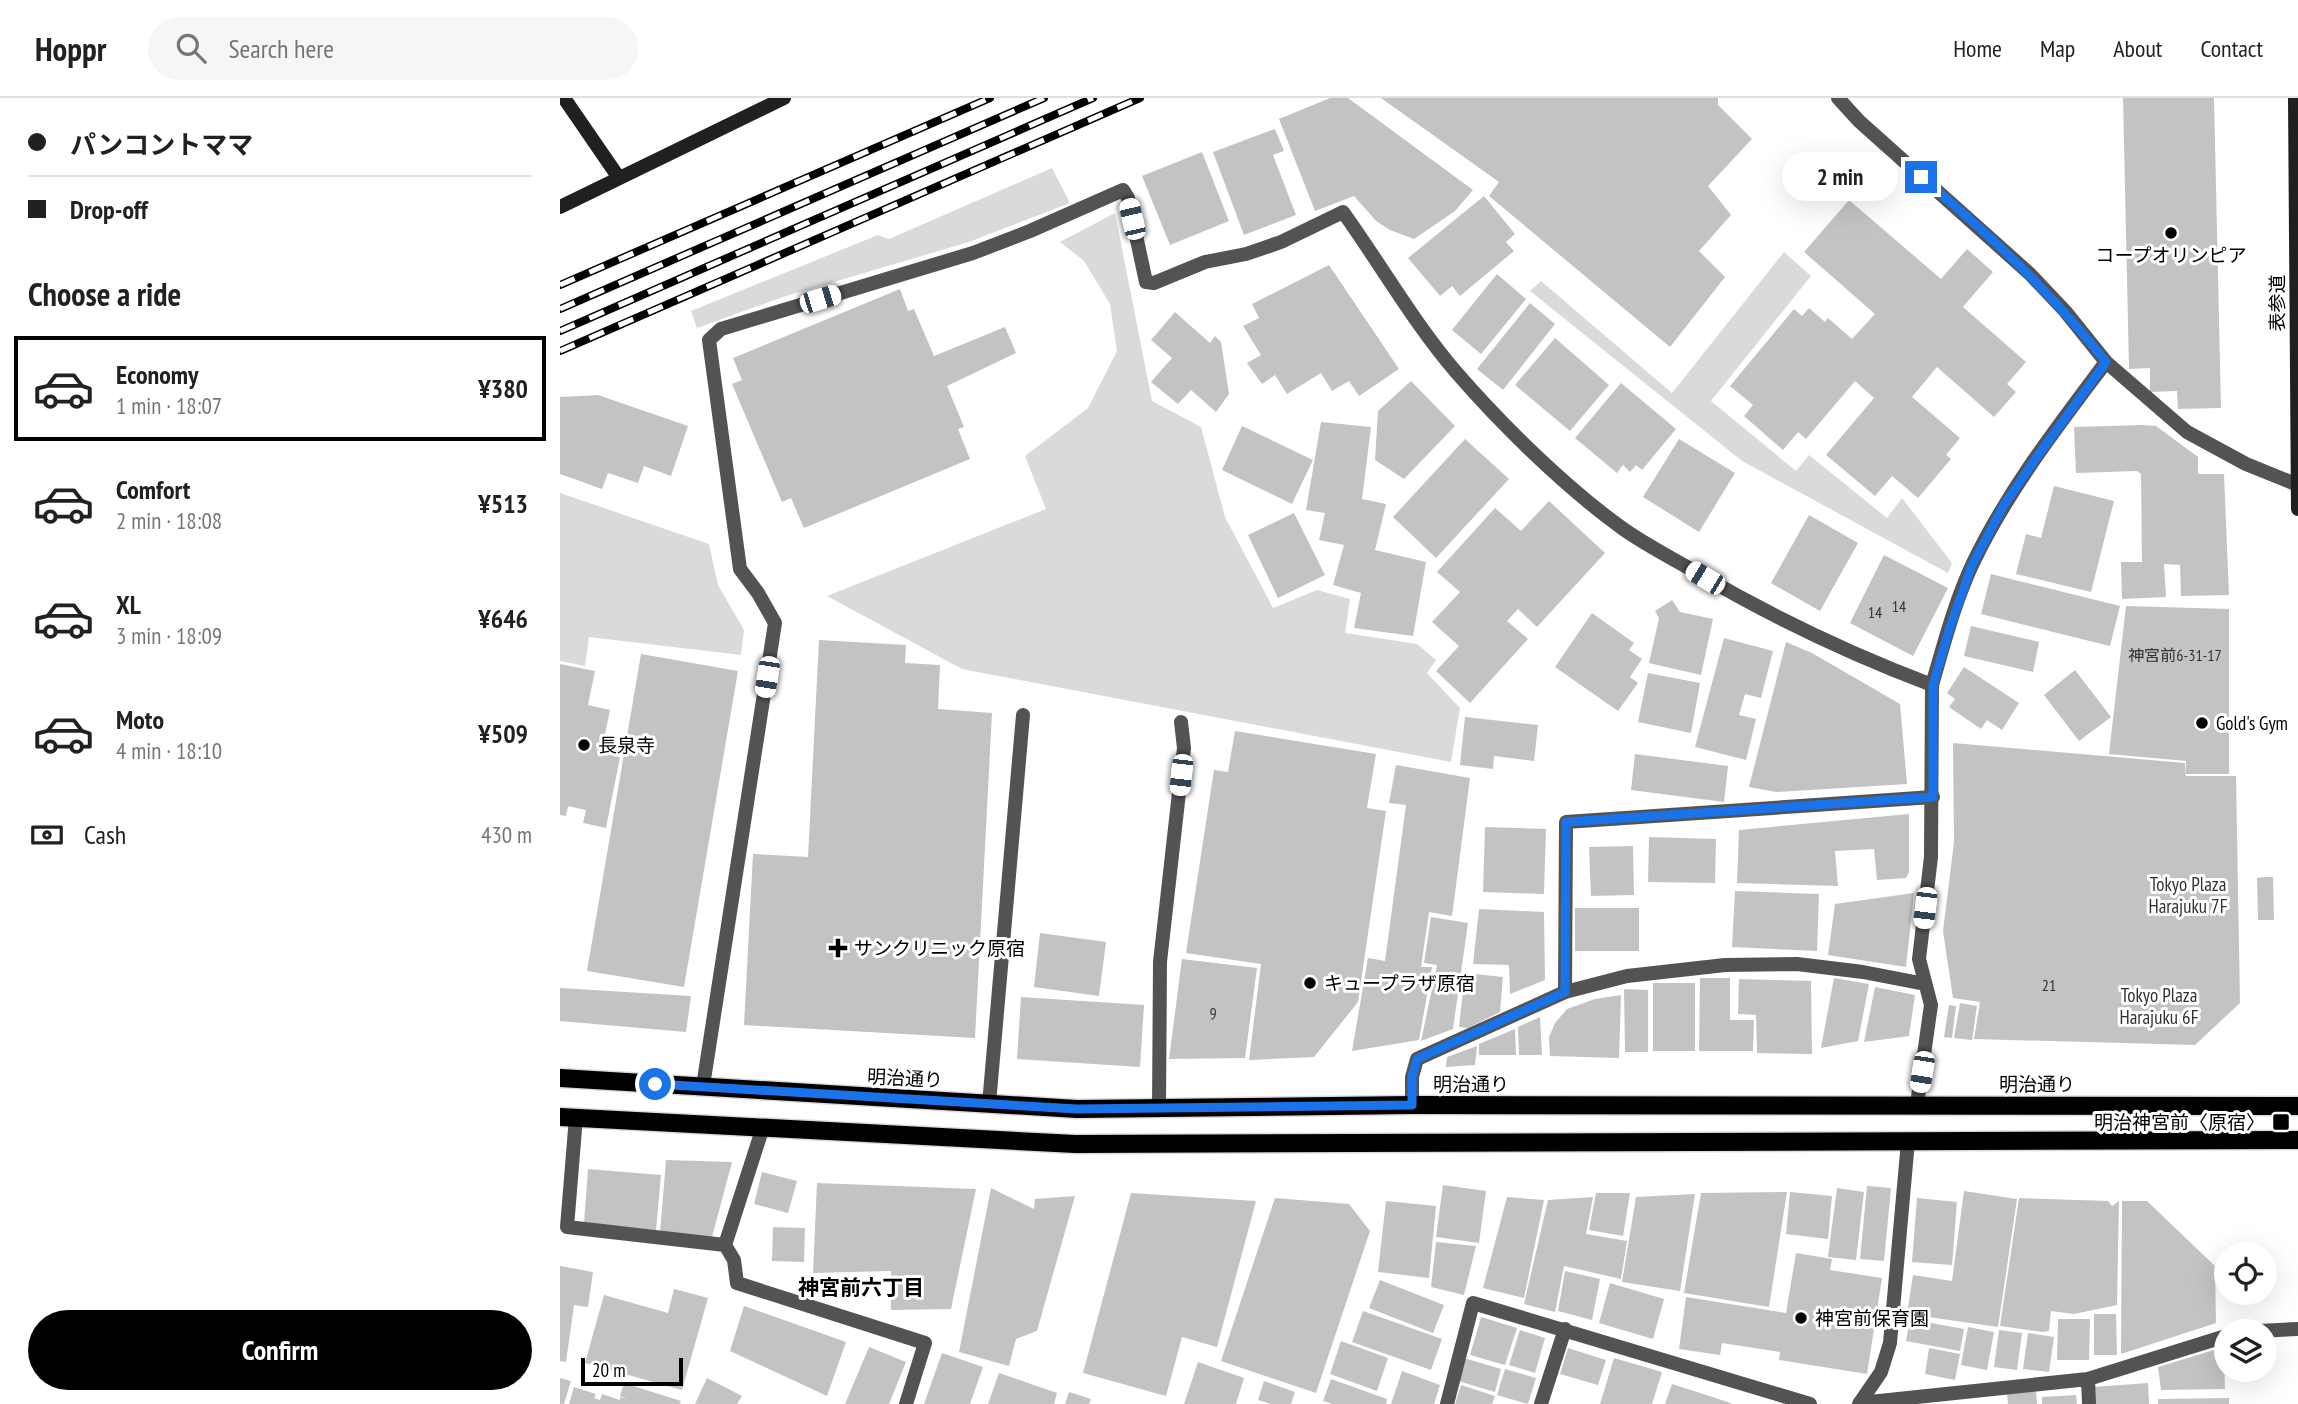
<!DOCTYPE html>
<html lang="en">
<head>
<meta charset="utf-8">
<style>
  body { margin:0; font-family:"PT Sans Narrow","Noto Sans JP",sans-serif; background:#f6f6f6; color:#202124; height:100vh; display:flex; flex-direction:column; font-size:26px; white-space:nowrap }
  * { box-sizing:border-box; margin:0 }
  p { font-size:23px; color:#757577 }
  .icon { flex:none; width:38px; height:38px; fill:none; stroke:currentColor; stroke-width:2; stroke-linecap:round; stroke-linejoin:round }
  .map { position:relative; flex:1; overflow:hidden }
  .sheet { display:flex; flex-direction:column; background:#fff; width:560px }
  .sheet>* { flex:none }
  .banner { display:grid; align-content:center; height:154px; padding:0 28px; background:#fff }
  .buttons { position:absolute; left:1654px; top:1144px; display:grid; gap:14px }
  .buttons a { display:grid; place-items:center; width:63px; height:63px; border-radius:50%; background:#fff; box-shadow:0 7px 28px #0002; font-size:35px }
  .scale { position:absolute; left:21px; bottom:18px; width:102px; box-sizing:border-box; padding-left:7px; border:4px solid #000; border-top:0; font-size:19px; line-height:24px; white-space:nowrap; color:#000; -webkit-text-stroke:5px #fff; paint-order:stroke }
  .end { position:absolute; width:32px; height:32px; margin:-16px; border:9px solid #1a73e8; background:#fff; box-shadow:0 0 0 4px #fff }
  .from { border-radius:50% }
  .bubble { position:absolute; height:49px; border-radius:24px; background:#fff; box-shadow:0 7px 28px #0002; font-size:23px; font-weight:700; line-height:49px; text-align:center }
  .car { position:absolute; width:21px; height:42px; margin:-21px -10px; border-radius:9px; box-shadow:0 0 5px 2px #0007; background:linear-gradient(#fff 24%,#345 0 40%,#fff 0 76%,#345 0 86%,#fff 0) }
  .banner b { display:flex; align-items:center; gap:24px; height:66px; font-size:26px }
  .banner b+b { border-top:2px solid #e0e0e0 }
  .banner i { width:18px; height:18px; background:#202124 }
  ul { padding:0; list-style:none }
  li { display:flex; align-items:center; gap:21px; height:105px; margin:0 14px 10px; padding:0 14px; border:4px solid transparent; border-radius:0px }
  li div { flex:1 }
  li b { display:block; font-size:26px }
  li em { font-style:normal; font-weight:700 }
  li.selected { border-color:#000 }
  li>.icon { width:63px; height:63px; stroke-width:1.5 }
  h2 { padding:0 28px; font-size:32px; line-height:84px }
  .pay { display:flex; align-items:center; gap:18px; height:77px; padding:0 28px; font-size:26px }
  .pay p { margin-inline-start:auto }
  .button { display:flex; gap:14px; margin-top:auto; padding:14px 28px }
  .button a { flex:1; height:80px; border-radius:42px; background:#000; color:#fff; font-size:28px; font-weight:700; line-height:80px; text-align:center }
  header { display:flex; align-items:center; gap:42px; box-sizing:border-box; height:98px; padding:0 35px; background:#fff; border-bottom:2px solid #e0e0e0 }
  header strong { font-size:33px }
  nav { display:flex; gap:38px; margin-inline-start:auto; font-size:24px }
  .search { width:490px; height:63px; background:#f6f6f6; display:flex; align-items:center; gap:18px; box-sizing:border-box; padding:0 24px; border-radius:38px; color:#757577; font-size:26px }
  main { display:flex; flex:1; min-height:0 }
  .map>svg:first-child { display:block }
  .green { fill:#dadada }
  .building { fill:#c3c3c3 }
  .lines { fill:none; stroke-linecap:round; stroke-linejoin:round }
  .primary-casing { stroke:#dbdbdb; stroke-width:21 }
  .lane { stroke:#535353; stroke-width:14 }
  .street { stroke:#535353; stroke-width:14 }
  .secondary { stroke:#202020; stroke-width:14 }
  .primary { stroke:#000; stroke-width:18 }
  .rail-casing { stroke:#000; stroke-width:8 }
  .rail { stroke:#fff; stroke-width:5; stroke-dasharray:16; stroke-linecap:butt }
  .route { stroke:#1a73e8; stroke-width:9 }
  .poi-dot { fill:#000; stroke:#fff; stroke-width:2.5 }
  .labels { text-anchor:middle; stroke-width:6; stroke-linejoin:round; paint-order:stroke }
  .number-label { font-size:16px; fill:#313131 }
  .poi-label { font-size:19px; fill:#000; stroke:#fff; text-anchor:start }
  .street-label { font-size:19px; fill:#000; stroke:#fff }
  .park-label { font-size:19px; fill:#313131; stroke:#fff }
  .neighbourhood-label { font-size:21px; font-weight:bold; fill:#000; stroke:#fff }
</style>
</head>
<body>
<header>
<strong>Hoppr</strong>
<div class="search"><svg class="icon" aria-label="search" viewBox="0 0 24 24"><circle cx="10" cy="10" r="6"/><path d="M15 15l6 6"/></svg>Search here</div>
<nav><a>Home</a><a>Map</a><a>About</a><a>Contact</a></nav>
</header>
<main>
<section class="sheet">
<div class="banner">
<b><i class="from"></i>パンコントママ</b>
<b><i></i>Drop-off</b>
</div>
<h2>Choose a ride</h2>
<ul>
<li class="selected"><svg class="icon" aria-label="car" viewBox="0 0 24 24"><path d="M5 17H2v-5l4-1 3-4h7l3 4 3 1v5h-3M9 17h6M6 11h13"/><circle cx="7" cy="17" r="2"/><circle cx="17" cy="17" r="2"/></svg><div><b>Economy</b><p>1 min · 18:07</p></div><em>¥380</em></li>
<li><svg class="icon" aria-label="car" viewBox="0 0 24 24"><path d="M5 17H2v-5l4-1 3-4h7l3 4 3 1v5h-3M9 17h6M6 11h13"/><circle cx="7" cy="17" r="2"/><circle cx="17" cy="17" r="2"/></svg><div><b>Comfort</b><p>2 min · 18:08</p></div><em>¥513</em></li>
<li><svg class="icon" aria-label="car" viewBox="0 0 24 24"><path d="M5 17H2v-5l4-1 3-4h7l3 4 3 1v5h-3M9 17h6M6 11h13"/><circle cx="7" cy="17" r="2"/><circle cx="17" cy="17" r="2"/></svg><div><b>XL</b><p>3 min · 18:09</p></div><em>¥646</em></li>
<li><svg class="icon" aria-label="car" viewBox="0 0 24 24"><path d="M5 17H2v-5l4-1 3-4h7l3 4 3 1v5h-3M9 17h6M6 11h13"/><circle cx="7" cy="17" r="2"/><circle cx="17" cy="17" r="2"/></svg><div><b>Moto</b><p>4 min · 18:10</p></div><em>¥509</em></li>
</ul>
<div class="pay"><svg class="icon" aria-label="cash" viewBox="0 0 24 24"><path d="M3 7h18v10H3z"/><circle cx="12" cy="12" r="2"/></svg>Cash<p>430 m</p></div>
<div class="button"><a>Confirm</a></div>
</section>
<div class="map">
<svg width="1738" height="1306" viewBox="0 0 1738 1306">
  <rect width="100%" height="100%" fill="#fff"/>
  <path class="green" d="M492,70L510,105L409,144L223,199L137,230L131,213L318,137L329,141Z
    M555,115L592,303L641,329L665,419L713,510L757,492L790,501L785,535L857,546L876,562L867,575L900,610L891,664L402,571L267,498L486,411L465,358L528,310L557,253L550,206L524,163L500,144Z
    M1224,154L1251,178L1151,303L1236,373L1249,357L1327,420L1342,400L1392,465L1388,475L1182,363L970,193L981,183L1112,295Z
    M0,395L149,446L158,487L184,532L181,557L29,539L25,568L0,563Z"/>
  <path class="building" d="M770,0H788L913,92L895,113L854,141L830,132L816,123L794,98L755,113L719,21Z
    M821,0H1158V7L1192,41L1148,88L1171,117L1139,153L1165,179L1110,249L929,98L939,84Z
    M1563,0H1654L1661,310L1618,311L1617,293L1590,294V270L1569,271Z
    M715,31L724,53L713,57L736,117L684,137L653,54Z
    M642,54L669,123L610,147L582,78Z
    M924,98L955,136L946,144L954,153L900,198L892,188L880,198L848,160Z
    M1289,102L1381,181L1407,151L1433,174L1403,209L1466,264L1447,286L1456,294L1434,319L1377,269L1352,299L1400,340L1386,357L1391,361L1358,400L1332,378L1315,398L1266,357L1314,300L1295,283L1246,341L1238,334L1223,352L1184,318L1193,307L1170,288L1234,211L1242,218L1249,210L1265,224L1268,220L1292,241L1315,216L1244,154Z
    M769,167L839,271L799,298L789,283L772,293L761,275L727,296L715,277L702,286L687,265L701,257L683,228L699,220L692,206Z
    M937,176L966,201L921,256L892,232Z
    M340,191L348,213L354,211L374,258L445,229L456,255L387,288L404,329L398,331L410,361L244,430L231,400L222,404L172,286L182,282L173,260Z
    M970,205L995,226L943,292L917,271Z
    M615,214L650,245L655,238L661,244L669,296L656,314L631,292L618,306L591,284L612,260L591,242Z
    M995,240L1049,287L1010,333L955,287Z
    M851,283L895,328L844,381L815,362L818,313Z
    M1061,285L1116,331L1082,372L1076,367L1070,374L1063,367L1057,375L1015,340Z
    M38,297L128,328L111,378L84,368L78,385L48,375L42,391L0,376V299Z
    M761,324L811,329L802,401L826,406L815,452L866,464L853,538L794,530L801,495L773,487L784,447L759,442L765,415L746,412Z
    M1582,327L1596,328L1638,359V376H1664L1669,497L1621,498L1620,467L1604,466L1606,499L1562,501L1561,464H1582L1581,376L1577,373L1516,375L1514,329Z
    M682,328L753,362L732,406L662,372Z
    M905,341L949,381L876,460L833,419Z
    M1119,341L1175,375L1139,434L1083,399Z
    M1494,388L1554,403L1531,494L1456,476L1466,436L1481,440Z
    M989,403L1045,455L977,529L958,511L947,523L968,541L910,605L876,573L899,548L872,524L900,494L877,474L935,410L961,433Z
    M734,415L765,477L718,500L688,437Z
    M1249,417L1298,445L1260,513L1211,485Z
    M1324,457L1388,490L1353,558L1290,525Z
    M1431,476L1560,508L1550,548L1421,516Z
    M1112,502L1120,514L1153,521L1141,577L1089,565L1099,520L1095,513Z
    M1566,508L1669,511V676H1626V663L1549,656Z
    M1032,515L1074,545L1069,552L1082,561L1070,579L1078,585L1058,613L995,569Z
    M1411,528L1479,544L1473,574L1404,558Z
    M1164,540L1213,553L1201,600L1185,596L1179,617L1196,621L1186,662L1135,649Z
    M259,542L346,547L345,565L380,567L378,611L432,615L415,940L184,927L193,756L248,759Z
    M1226,544L1252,555L1340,606L1347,686L1216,694L1189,689Z
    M81,556L178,573L124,889L27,873Z
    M0,566L35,573L28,607L50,612L45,636L51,637L47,656L60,659L46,730L23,725L26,712L8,708L6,718L0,717Z
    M1404,569L1459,605L1442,632L1427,622L1421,631L1389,609L1395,601L1387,595Z
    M1515,572L1551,619L1519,643L1484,597Z
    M1088,575L1140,585L1131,635L1078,624Z
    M905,619L978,627L974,663L934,658L933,671L900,667Z
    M675,633L816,656L807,710L826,713L798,904L754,959L689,962L701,866L626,855L654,672L668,674Z
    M1393,645L1625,665L1626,680V678H1676L1680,905L1635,947L1414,941L1420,904L1393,900L1383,833L1394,744Z
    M1075,656L1168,668L1164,704L1071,692Z
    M836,667L910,680L892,818L869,814L861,869H872L859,942L792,953L808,860L825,863L846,707L829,705Z
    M1349,716V774L1346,780L1317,782L1314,751L1275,753L1278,788L1177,785L1179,732Z
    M925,729L986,731L984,796L923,794Z
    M1089,739L1156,741L1155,785L1088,784Z
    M1073,748L1074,797L1031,798L1029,749Z
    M1705,779H1713L1714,822H1698L1697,780Z
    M1175,793L1259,796L1257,853L1172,849Z
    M1354,795L1346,869L1268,857L1275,806Z
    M1015,810H1079V853H1015Z
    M919,811L984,814L985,882L950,896L949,867L913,866Z
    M871,819L908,825L893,931L861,943L877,867L864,865Z
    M480,835L546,844L539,898L474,889Z
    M622,861L697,870L685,960L609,961Z
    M905,875L943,879L940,914L908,930L899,929Z
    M1140,880H1170V922H1194L1193,953H1139Z
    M1274,880L1309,886L1298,943L1261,950Z
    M1179,881L1251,883L1252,956L1197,955L1196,917L1178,916Z
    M1093,885H1135V953H1093Z
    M1315,889L1355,897L1349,938L1304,944Z
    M0,890L131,898L126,934L0,923Z
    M1064,891L1088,892V954H1065Z
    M1061,897L1059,960L990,958L989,939L995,925L1007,911L1035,901Z
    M461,899L584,907L580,969L457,961Z
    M1400,905L1417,908L1412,942L1394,940Z
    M1389,907L1396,908L1392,940L1384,939Z
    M980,919L982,957H959L958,929Z
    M955,931L956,957H919V946Z
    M917,948L915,967L886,969L887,959Z
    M106,1062L172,1064L152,1139L100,1135Z
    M28,1071L101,1077L96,1132L24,1125Z
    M202,1074L237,1083L228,1115L194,1106Z
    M257,1085L416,1091L391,1211L331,1212V1173L253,1175Z
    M883,1087L926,1093L919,1145L876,1139Z
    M1307,1088L1331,1090L1324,1163L1300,1161Z
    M431,1090L474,1111L475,1101L515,1098L477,1233L456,1241L449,1268L399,1254Z
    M1277,1090L1304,1094L1296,1162L1268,1159Z
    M1404,1093L1457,1101L1438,1229L1347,1216L1353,1177L1392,1183Z
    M1227,1094L1209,1209L1124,1195L1141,1095Z
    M1230,1094L1272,1098L1268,1141L1226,1136Z
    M571,1095L696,1103L657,1249L622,1239L606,1298L523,1275Z
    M1036,1095H1070L1063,1138L1029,1132Z
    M1135,1096L1120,1193L1062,1184L1076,1099Z
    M947,1099L984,1102L964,1200L923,1190Z
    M1033,1099L1026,1136L1067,1143L1061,1181L1004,1168L995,1214L964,1206L988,1102Z
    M715,1100L789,1106L810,1133L756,1295L661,1263Z
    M1357,1100L1397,1104L1392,1167L1352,1164Z
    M1459,1100L1548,1103L1552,1108L1559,1103L1557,1207L1514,1216L1491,1213L1489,1233L1483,1234L1440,1228Z
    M826,1103L876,1108L869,1180L818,1174Z
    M1562,1103H1587L1655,1168L1656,1225L1561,1256Z
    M213,1129L245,1130L244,1164L212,1163Z
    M876,1144L916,1148L904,1197L871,1189Z
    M1236,1155L1272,1161L1270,1172L1322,1180L1307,1276L1219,1262L1220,1254L1162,1245L1160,1257L1119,1251L1126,1199L1226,1215Z
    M0,1168L33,1174L28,1209L14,1207L6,1264L0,1263Z
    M1005,1173L1040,1181L1032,1222L998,1213Z
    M820,1182L884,1207L873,1235L809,1210Z
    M1050,1185L1104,1201L1093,1241L1039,1225Z
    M114,1191L148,1200L122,1292L25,1265L44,1197L108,1215Z
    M184,1208L286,1244L267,1298L170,1253Z
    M803,1213L882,1241L871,1272L792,1244Z
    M1534,1216H1556L1557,1257H1534Z
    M921,1219L957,1230L945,1267L910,1257Z
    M1350,1221L1404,1231L1400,1253L1346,1243Z
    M1498,1221H1530L1529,1262H1497Z
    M1408,1229L1434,1234L1427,1272L1401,1267Z
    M960,1232L985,1240L975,1275L949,1267Z
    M1439,1232L1462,1235L1457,1272L1434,1269Z
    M1468,1235L1494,1239L1489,1274L1463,1271Z
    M781,1243L828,1260L817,1293L770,1276Z
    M309,1249L346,1264L329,1306H285Z
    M1664,1249L1665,1291L1601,1292L1598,1269Z
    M1008,1250L1046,1262L1038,1287L1000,1276Z
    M1369,1250L1400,1256L1395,1282L1365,1276Z
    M382,1255L423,1269L410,1306H364Z
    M904,1260L941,1271L935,1294L898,1283Z
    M1054,1260L1102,1274L1092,1306H1040Z
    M638,1264L684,1280L676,1306H624Z
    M945,1271L976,1280L968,1306L937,1297Z
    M842,1273L880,1287L874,1306H831Z
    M439,1275L497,1295L494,1306H428Z
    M0,1280L11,1283L4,1306H0Z
    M147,1280L182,1298L177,1306H135Z
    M771,1281L827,1301L826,1306H772L763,1303Z
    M704,1283L735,1294L731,1306H711L698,1302Z
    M64,1285L121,1303L120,1306H9L14,1289L36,1296L34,1300L40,1302L42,1296L60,1302V1299L67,1301L60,1298Z
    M1588,1285L1589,1306H1534L1533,1289Z
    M1112,1286L1171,1305V1306H1105Z
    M901,1287L935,1298L932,1306H895Z
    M1476,1293L1477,1306H1448L1447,1296Z
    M509,1294L531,1301L529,1306H505Z
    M1516,1297L1517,1306H1482V1299Z
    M1669,1300V1306H1598V1301Z"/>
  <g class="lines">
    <defs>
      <path id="primary" d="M0,980L517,1011L852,1007L1738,1008
        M0,1019L515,1046L1738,1042"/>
    </defs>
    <use href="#primary" class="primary-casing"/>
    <path class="lane" d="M1372,587C1384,546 1395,503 1413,465C1448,392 1498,328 1546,264
      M1005,894L1006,724L1373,699
      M429,1006L463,617
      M599,1011L600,864L624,650L621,624
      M16,1019L7,1129L165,1147
      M203,1029L165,1147L174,1162L177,1185L365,1245L346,1306
      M1678,1234L1738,1231
      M1528,1281L1529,1306
      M1300,1305L1528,1281L1666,1238
      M887,1306L913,1205L1250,1306
      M981,1306L1005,1231"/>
    <path class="street" d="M1278,0L1299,23L1470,176L1505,213L1546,264L1627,334L1686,366L1738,387
      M143,988L215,525L198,495L180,471L149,242L161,231L413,155L470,133L563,92L568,100L586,184L594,185L645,164L686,156L721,144L783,114C821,167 854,225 896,274C942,327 1005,389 1062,430C1084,446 1110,459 1134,473C1210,518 1290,556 1372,587L1371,759L1359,861L1371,907L1357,1006
      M852,1007V979L857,961L1005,894L1067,878L1165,867L1237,866L1303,874L1365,886
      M1299,1306L1321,1274L1330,1245L1348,1043"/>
    <path class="secondary" d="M4,0L59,80
      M1735,0L1738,411
      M0,109L224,0"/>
    <use href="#primary" class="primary"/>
    <defs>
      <path id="rail" d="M0,187L430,0
        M0,211L484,0
        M0,233L533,0
        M0,253L580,0"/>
    </defs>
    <use href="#rail" class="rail-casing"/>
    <use href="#rail" class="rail"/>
  </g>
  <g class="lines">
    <path class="route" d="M95,986L517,1011L852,1007V979L857,961L1005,894L1006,724L1373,699V587L1390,529L1412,467L1444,407L1474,363L1546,264C1489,192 1431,138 1361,79"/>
  </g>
  <g class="poi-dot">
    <circle cx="1611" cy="135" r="7"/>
    <circle cx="1642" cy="625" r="7"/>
    <circle cx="24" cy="647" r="7"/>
    <path d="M274.5 839.5h7v7h7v7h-7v7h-7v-7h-7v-7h7z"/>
    <circle cx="750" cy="885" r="7"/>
    <rect x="1712" y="1015" width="18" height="18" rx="3.5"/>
    <circle cx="1241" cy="1220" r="7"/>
  </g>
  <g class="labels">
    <g class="number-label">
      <text x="1339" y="514">14</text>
      <text x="1315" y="520">14</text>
      <text x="1615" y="563">神宮前6-31-17</text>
      <text x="1489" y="893">21</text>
      <text x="653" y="921">9</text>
    </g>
    <g class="poi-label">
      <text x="1611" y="164" text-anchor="middle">コープオリンピア</text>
      <text x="1656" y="632">Gold's Gym</text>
      <text x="38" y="654">長泉寺</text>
      <text x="294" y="857">サンクリニック原宿</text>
      <text x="764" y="892">キュープラザ原宿</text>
      <text x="1705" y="1031" text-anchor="end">明治神宮前〈原宿〉</text>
      <text x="1255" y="1227">神宮前保育園</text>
    </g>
    <g class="street-label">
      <text transform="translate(1717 205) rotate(-90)" y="7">表参道</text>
      <text transform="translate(345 980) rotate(3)" y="7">明治通り</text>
      <text x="911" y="993">明治通り</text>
      <text x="1477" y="993">明治通り</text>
    </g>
    <g class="park-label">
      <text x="1628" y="793">Tokyo Plaza<tspan x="1628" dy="22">Harajuku 7F</tspan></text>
      <text x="1599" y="904">Tokyo Plaza<tspan x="1599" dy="22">Harajuku 6F</tspan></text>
    </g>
    <g class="neighbourhood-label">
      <text x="301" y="1197">神宮前六丁目</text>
    </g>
  </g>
</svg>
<div class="buttons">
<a><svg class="icon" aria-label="locate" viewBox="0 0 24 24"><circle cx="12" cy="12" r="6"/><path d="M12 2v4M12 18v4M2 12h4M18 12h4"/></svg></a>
<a><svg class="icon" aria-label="layers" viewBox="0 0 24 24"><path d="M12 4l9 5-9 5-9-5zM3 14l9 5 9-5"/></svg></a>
</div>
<div class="scale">20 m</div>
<i class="end from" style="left:95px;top:986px"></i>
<i class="end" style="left:1361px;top:79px"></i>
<div class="bubble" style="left:1222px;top:54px;width:116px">2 min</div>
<i class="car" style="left:572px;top:121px;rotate:347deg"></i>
<i class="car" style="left:260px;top:201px;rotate:73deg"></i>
<i class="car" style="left:1145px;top:480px;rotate:301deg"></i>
<i class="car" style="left:207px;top:579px;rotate:189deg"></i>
<i class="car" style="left:621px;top:677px;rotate:186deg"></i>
<i class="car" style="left:1365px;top:810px;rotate:187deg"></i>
<i class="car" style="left:1362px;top:974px;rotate:189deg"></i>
</div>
</main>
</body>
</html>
